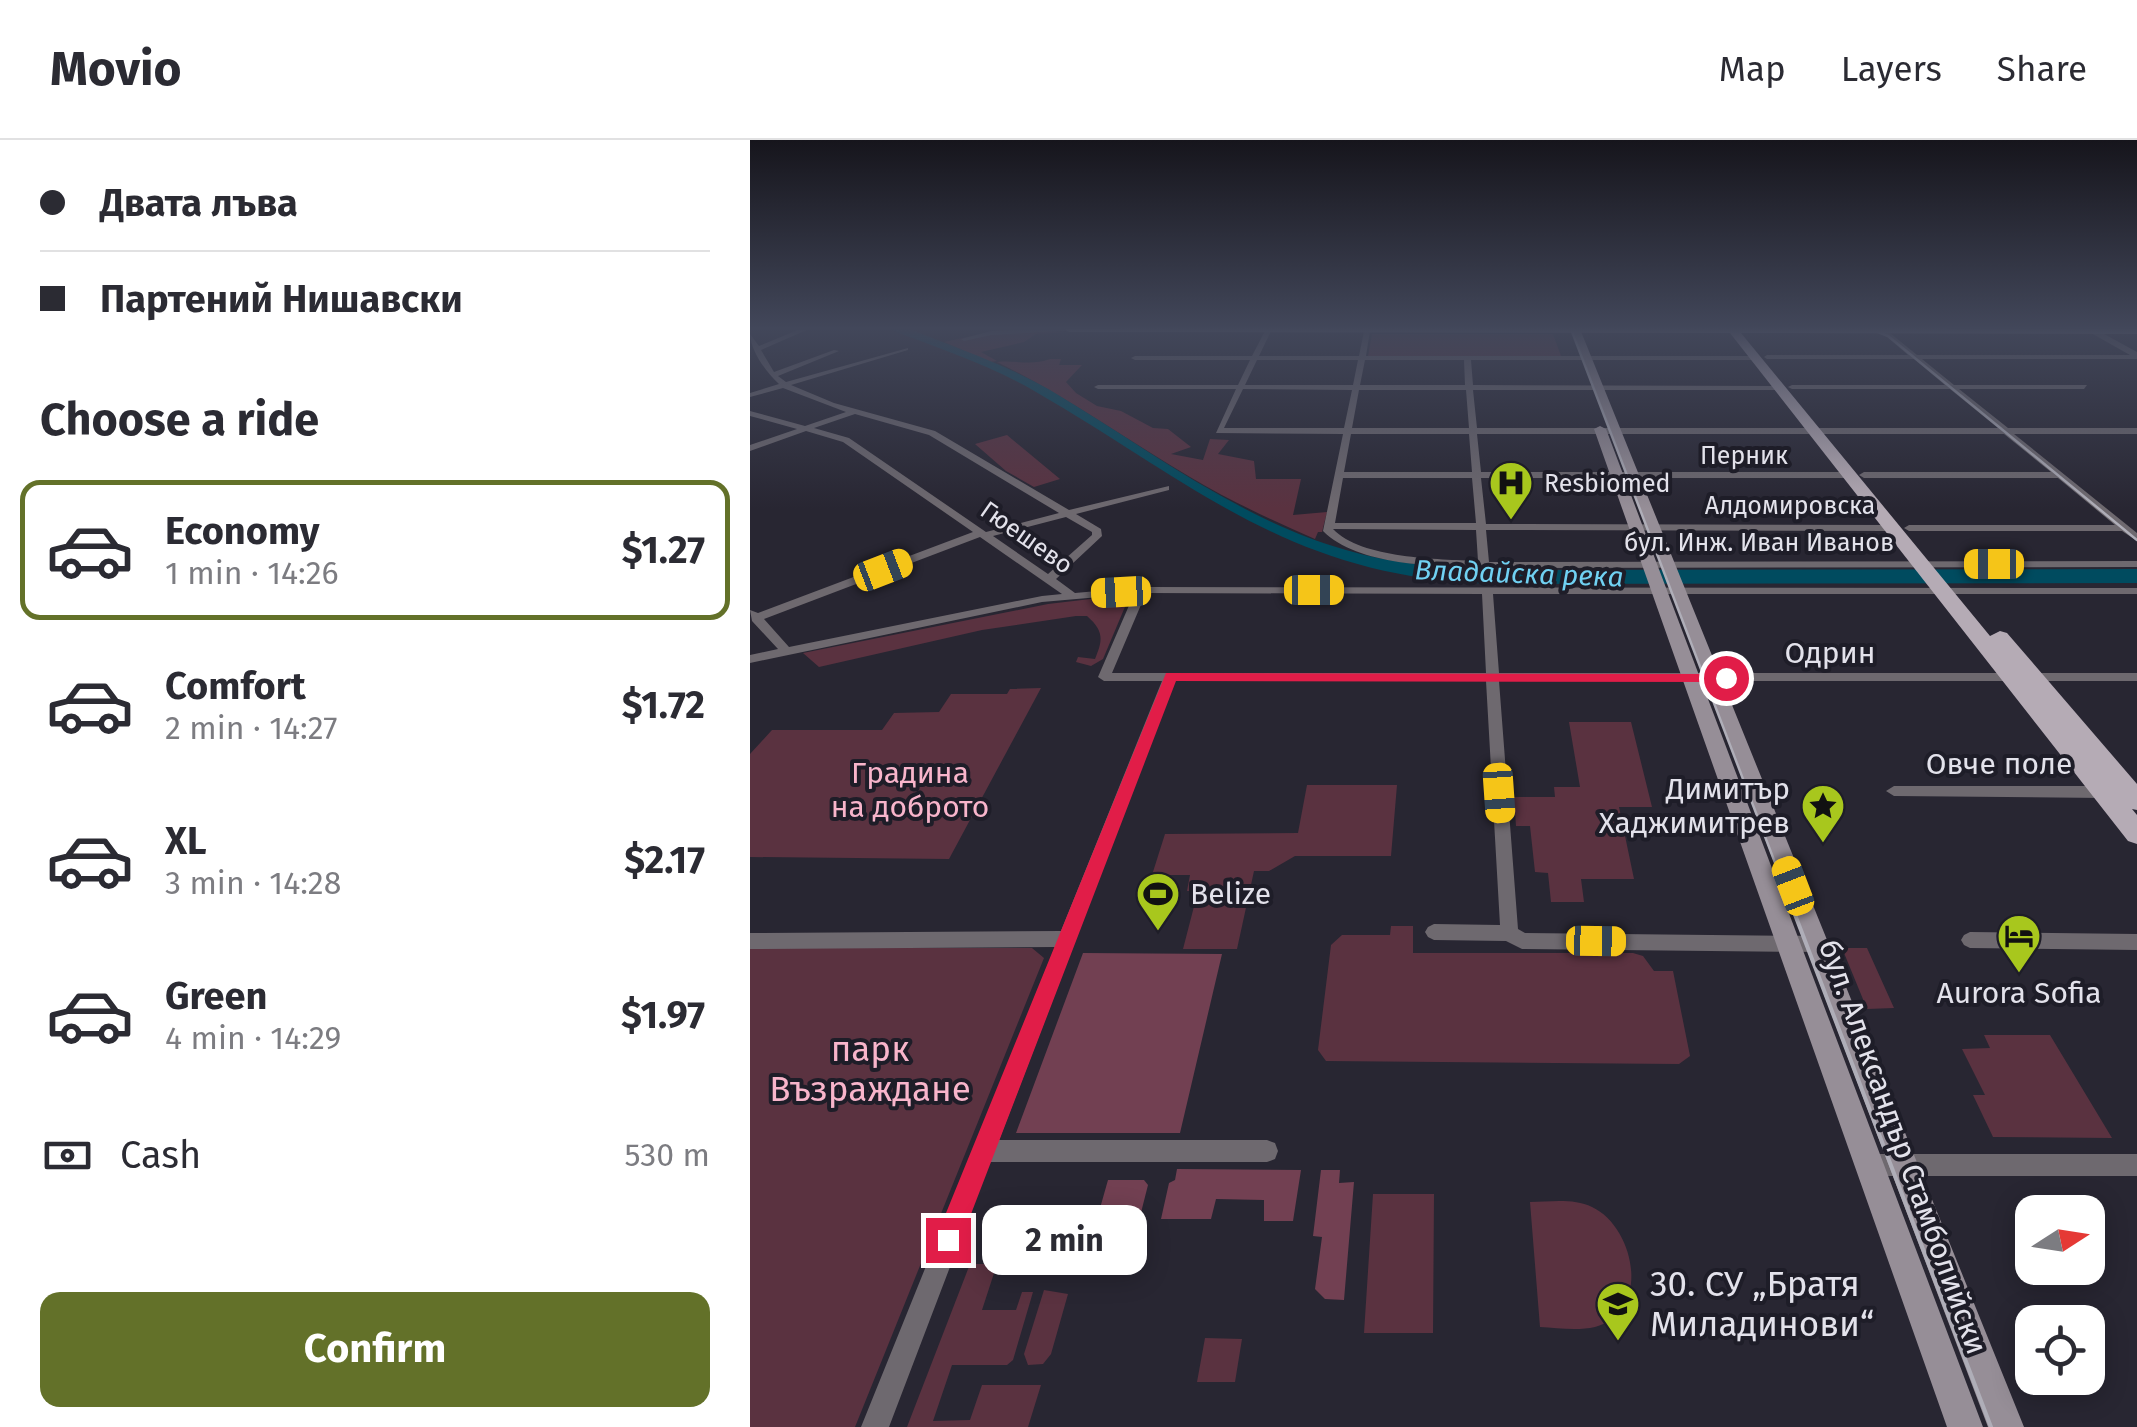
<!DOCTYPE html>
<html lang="en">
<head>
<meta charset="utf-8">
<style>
  body { margin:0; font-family:"Fira Sans",sans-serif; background:#f2f2f3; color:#2b2b33; height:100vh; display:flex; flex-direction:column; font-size:38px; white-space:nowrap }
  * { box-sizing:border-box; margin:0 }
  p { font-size:32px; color:#7c7c81 }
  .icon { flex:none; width:55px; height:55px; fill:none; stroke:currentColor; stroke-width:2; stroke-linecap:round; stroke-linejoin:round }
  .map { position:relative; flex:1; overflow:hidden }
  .side { display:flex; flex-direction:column; background:#fff; width:750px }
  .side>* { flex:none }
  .guide { display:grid; align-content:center; height:220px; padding:0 40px; background:#fff }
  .needle { width:65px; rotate:78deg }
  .buttons { position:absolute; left:1265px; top:1055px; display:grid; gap:20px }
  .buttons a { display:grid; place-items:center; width:90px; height:90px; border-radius:20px; background:#fff; box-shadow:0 5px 25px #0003; font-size:50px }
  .end { position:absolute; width:45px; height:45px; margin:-22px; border:12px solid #e11d48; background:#fff; box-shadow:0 0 0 5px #fff }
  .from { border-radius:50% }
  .bubble { position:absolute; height:70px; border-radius:20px; background:#fff; box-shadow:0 5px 25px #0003; font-size:32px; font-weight:700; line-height:70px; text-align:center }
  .car { position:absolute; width:30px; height:60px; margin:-30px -15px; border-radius:12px; box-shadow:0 0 8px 2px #0007; background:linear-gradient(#f5c518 24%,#345 0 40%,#f5c518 0 76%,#345 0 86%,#f5c518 0) }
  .guide b { display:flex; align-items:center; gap:35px; height:95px; font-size:38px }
  .guide b+b { border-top:2px solid #e1e1e2 }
  .guide i { width:25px; height:25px; background:#2b2b33 }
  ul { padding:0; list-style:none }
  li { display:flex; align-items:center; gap:30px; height:140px; margin:0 20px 15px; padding:0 20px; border:5px solid transparent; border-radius:20px }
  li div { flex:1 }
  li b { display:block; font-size:38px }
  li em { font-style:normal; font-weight:700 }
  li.current { border-color:#637129 }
  li>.icon { width:90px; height:90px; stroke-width:1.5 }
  h2 { padding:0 40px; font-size:45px; line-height:120px }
  .pay { display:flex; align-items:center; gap:25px; height:110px; padding:0 40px; font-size:38px }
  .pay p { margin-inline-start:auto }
  .button { display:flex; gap:20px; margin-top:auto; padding:20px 40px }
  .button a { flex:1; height:115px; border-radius:20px; background:#637129; color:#fff; font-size:40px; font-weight:700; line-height:115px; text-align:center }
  header { display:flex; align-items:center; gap:60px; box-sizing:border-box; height:140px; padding:0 50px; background:#fff; border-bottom:2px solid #e1e1e2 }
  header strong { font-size:48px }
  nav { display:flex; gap:55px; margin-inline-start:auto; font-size:35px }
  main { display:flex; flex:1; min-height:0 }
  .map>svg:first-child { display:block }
  .green { fill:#5a3240 }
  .forest { fill:#724052 }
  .water { fill:#004b5f }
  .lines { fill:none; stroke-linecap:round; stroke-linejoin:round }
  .minor { fill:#6e696f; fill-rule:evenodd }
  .tertiary { fill:#6e696f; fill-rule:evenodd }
  .secondary { fill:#968e97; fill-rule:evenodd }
  .primary { fill:#b5abb5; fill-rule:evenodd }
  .tram-far1 { stroke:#afaeb8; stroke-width:2.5 }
  .tram { stroke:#afaeb8; stroke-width:4 }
  .route { fill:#e11d48 }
  .labels { text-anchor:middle; stroke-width:8; stroke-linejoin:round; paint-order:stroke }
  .far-street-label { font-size:25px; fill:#e3e2eb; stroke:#1e1d28 }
  .far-poi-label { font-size:25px; fill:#e3e2eb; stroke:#1e1d28; text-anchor:start }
  .far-water-label { font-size:28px; font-style:italic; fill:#70d1f2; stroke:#1e1d28 }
  .street-label { font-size:30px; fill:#e3e2eb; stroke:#1e1d28 }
  .park-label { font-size:30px; fill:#f8b5cb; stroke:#1e1d28 }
  .poi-label { font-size:30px; fill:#e3e2eb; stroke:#1e1d28; text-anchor:end }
  .near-park-label { font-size:35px; fill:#f8b5cb; stroke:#1e1d28 }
  .near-poi-label { font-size:35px; fill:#e3e2eb; stroke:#1e1d28; text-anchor:start }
</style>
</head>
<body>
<header>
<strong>Movio</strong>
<nav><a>Map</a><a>Layers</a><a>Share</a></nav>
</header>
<main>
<section class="side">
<div class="guide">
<b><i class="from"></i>Двата лъва</b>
<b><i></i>Партений Нишавски</b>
</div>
<h2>Choose a ride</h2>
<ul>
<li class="current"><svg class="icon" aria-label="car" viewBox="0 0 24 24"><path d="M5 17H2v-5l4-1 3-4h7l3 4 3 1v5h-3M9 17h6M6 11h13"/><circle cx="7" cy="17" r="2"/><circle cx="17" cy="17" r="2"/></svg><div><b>Economy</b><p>1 min · 14:26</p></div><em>$1.27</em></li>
<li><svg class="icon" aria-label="car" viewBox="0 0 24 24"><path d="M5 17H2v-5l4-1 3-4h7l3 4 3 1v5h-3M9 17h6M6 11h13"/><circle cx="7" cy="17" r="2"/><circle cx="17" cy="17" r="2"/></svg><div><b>Comfort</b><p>2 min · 14:27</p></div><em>$1.72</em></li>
<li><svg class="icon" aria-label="car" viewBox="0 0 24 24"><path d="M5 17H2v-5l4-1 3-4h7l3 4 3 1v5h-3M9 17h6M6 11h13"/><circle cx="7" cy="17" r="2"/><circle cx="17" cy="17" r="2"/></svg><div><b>XL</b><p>3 min · 14:28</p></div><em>$2.17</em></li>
<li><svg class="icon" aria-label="car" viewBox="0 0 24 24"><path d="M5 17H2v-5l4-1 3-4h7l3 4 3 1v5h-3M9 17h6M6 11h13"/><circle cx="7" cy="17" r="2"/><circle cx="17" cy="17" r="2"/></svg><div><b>Green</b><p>4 min · 14:29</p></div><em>$1.97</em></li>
</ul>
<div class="pay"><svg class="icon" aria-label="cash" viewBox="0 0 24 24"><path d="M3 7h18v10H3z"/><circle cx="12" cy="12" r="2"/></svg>Cash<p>530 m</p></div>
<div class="button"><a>Confirm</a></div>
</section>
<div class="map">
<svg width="1387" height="1287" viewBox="0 0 1387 1287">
  <rect width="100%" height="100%" fill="#282632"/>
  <path class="green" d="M255,189L319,192L286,194L274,202L231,212L247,221L240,222L194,202Z
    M622,194H803L811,216H618Z
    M300,219H311L309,225H332L316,242L326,253L347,266L371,271L403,288L418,289L441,307L421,314L453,320L460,299L479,300L468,314L504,321L506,339H551L543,375L577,372L572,392H568L565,399C522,380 480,361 440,337C375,299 315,255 247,222C267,220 281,226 300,219Z
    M257,295L310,339L284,347L256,331L225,304Z
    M349,458L377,462L353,519L341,526L326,522L328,517L345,519C353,500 354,491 337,476H326L232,490L69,527L53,513L298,464Z
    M291,548L199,719L0,717V614L22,590H132L144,573L189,572L201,554H257L260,549Z
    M819,582H881L902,667H869L884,739H831L834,762H801L798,733L785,732L780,686H766L764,657H805L804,647H830Z
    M557,645H647L641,716H545L519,731H504L487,809H433L448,751H437L440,735H402L415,694L548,693Z
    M641,786H663V813H883L893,816L904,831H923L940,916L929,924L576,921L568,910L581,805L592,795H640Z
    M0,808H282L294,818L105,1287H0Z
    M1092,808H1117L1144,868L1117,869Z
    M1234,895H1300L1362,998L1243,997L1223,955H1235L1212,909L1240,908Z
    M623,1054H684L683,1193H614Z
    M780,1062C800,1062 823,1058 842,1067C885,1087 902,1172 845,1187C828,1191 807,1188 790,1187Z
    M220,1124H247L232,1170H266L272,1152H283L263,1220L257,1225H202L183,1281L220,1280L232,1245H291L278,1287H157Z
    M294,1150L318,1154L301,1214L293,1224L278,1225L274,1214Z
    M455,1198L492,1199L485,1242H447Z"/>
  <path class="forest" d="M333,813L472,814L430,993H266Z
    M427,1029L551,1030L543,1081H514V1060L466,1059L461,1079H411L419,1043L425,1040Z
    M571,1030H590L589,1043L604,1042L594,1160L575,1159L565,1149L572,1097L563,1096Z
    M358,1040H394L398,1045L382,1108L339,1107Z"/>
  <path class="water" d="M139,189H160C206,208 257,225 300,250C396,307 487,379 596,410C640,423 686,427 732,430L1387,429V443L741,444C540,437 448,346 286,252C240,225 188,208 139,189Z"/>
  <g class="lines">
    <path class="minor" d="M50,189H59L11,210L24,232L84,210L89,211L28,236L36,242L158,208V210L41,245L84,263L185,291L319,370L419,346V350L326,374L351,389L352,396L306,439L325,453L392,447L1387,448V454H743L749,533H1387V541H749L768,789L775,793L1066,796L1072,798L1075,804L1072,810L1066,812L772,809L756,801L684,800L678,797L675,792L678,787L684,784L750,785L736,541H425L249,1000H517L525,1003L528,1011L525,1019L517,1022H240L139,1287H111L305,807L0,809V793L311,791L412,541H354L348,537L384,454L292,462L0,523V515L28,509L2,481L0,470L8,473L223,392L93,302L56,291L0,311V305L47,289L0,276V271L55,286L96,272L33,248L0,257V253L29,244C16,232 1,212 0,194L9,206ZM105,274L179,295L309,373L236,392L99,298L64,288ZM316,377L342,392V395L298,434L243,396ZM230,397L312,454L292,456L39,507L14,479ZM396,453L732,454L736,533H362Z
      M293,189L328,190L241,195L214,201L211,199L241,191Z
      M516,189H522L509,216H609L614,191L618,189L620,191L616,216H1005L1009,218L1005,220H721L723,245L1028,246L1032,248L1028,250H723L727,288H1248L1200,249H1042L1038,247L1042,245H1195L1164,219H1017L1014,217L1017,215H1158L1128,189H1135L1167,215H1387V219H1172L1204,245H1337L1334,249H1209L1258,288H1387V294H1264L1387,393V401L1372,391H1159L1154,388L1159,385H1365L1308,338H1114L1109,335L1114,332H1301L1254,294H727L731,332H1099L1104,335L1099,338H731L736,384L1141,385L1146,388L1141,391L736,390L739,422L1387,421V427L734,428C686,426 608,426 573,391L593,294L466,293L486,249H348L344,247L348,245H488L500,220H385L381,218L385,216H502ZM507,220H608L603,245H495ZM615,220H714L715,245H610ZM493,249L602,250L594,288H474ZM609,250H716L719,288H602ZM601,294H719L722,332H594ZM593,338H722L726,383H585ZM583,389L726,390L728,421C688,419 612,419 583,389Z
      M1144,646H1354L1362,652L1354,658L1144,656L1136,651Z
      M1220,792L1387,794V810L1220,808L1214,805L1211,800L1214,795Z
      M1120,1014H1387V1036H1120L1112,1033L1109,1025L1112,1017Z"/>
    <path class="tertiary" d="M1334,189H1345L1387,212V219Z"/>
    <path class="secondary" d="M822,189H830L1274,1287H1238Z
      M850,286L856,289L1233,1287H1197L844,289Z"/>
    <path class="primary" d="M314,189H1387V194L991,193L1240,496L1250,491L1257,493L1387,644V670L1382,669L1387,675V704L1378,701L980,193L319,192Z"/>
    <path class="tram-far1" d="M371,189H1195
      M821,189L1032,741
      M1123,190L1138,196L1387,400"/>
    <path class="tram" d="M1031,738L1241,1287"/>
  </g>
  <linearGradient id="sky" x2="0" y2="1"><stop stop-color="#16151c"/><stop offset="0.51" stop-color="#42475a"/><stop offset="1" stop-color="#42475a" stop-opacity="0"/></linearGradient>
  <rect width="1387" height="369" fill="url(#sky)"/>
  <path class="route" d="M416,533L976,534L983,538L976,542L426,541L211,1100L207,1109L198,1113L189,1109L185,1100Z"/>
  <defs>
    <symbol id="hospital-pin" viewBox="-11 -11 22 30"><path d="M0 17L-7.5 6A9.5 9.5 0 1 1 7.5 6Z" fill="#a8c71d" stroke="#1e1d28"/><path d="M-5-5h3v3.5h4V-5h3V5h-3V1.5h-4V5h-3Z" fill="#111"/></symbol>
    <symbol id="sight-pin" viewBox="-11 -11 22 30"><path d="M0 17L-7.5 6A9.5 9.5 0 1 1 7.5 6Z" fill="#a8c71d" stroke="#1e1d28"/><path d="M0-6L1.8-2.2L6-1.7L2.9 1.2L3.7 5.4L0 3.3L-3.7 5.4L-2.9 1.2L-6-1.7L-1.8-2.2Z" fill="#111"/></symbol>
    <symbol id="stadium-pin" viewBox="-11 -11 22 30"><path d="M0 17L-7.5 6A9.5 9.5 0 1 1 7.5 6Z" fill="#a8c71d" stroke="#1e1d28"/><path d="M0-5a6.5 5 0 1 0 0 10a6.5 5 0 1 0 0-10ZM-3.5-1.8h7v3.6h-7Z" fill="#111"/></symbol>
    <symbol id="hotel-pin" viewBox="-11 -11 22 30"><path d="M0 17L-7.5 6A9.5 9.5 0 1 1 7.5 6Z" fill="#a8c71d" stroke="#1e1d28"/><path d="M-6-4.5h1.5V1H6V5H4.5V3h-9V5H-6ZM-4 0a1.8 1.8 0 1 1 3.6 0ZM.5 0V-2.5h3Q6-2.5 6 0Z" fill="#111"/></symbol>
    <symbol id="school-pin" viewBox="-11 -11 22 30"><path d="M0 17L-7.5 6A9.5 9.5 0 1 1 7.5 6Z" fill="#a8c71d" stroke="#1e1d28"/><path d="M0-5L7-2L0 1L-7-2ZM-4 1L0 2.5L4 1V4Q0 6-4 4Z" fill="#111"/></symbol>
  </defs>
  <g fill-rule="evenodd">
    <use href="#hospital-pin" x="736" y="318" width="50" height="68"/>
    <use href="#sight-pin" x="1048" y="641" width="50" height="68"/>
    <use href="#stadium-pin" x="383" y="729" width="50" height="68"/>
    <use href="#hotel-pin" x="1244" y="771" width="50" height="68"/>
    <use href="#school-pin" x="843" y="1139" width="50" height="68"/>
  </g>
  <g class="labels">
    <g class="far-street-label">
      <text x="994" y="324">Перник</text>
      <text x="1040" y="374">Алдомировска</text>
      <text transform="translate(277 397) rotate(35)" y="9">Гюешево</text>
      <text x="1009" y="411">бул. Инж. Иван Иванов</text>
    </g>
    <g class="far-poi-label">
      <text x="794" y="352">Resbiomed</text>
    </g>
    <g class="far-water-label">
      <text transform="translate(769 433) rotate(2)" y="10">Владайска река</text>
    </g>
    <g class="street-label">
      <text x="1080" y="523">Одрин</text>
      <text x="1249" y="634">Овче поле</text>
      <text transform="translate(1153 1007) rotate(70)" y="10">бул. Александър Стамболийски</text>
    </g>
    <g class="park-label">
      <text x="160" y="643">Градина<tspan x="160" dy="34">на доброто</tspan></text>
    </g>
    <g class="poi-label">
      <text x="1040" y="659">Димитър<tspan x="1040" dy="34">Хаджимитрев</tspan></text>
      <text x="440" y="764" text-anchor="start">Belize</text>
      <text x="1269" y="863" text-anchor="middle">Aurora Sofia</text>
    </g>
    <g class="near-park-label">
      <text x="120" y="921">парк<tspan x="120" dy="40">Възраждане</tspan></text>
    </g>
    <g class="near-poi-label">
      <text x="900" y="1156">30. СУ „Братя<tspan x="900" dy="40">Миладинови“</tspan></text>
    </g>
  </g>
</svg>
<div class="buttons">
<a><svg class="needle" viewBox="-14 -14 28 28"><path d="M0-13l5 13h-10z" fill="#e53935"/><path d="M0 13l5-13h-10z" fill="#7c7c81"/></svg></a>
<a><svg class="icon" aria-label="locate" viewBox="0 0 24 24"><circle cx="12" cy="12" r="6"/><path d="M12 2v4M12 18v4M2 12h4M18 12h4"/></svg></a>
</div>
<i class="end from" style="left:976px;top:538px"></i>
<i class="end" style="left:198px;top:1100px"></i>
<div class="bubble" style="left:232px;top:1065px;width:165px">2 min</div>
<i class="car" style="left:1244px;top:424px;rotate:270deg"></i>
<i class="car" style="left:133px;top:430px;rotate:69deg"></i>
<i class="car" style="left:564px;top:450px;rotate:90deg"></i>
<i class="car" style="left:371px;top:452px;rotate:267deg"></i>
<i class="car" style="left:749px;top:653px;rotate:176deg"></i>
<i class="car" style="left:1043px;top:746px;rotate:339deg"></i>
<i class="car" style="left:846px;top:801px;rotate:91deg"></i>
</div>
</main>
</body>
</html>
